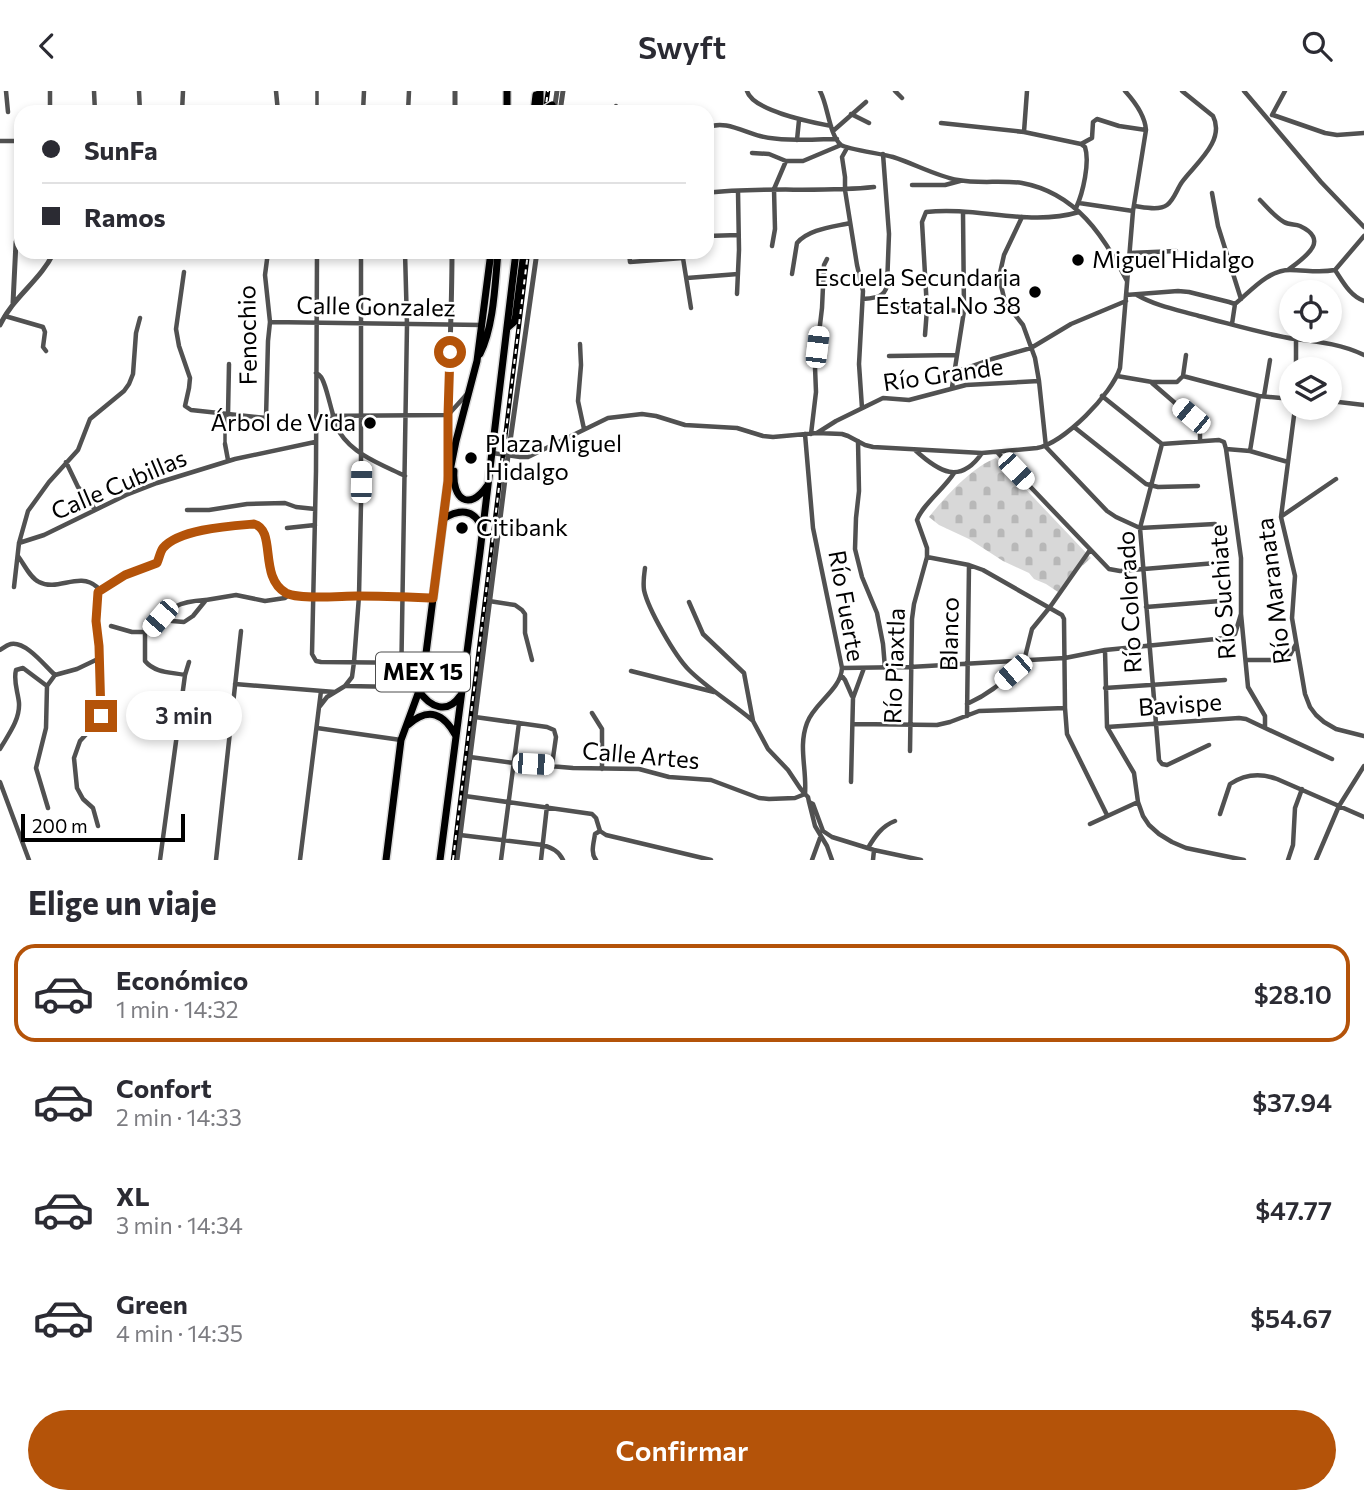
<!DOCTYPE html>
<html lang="es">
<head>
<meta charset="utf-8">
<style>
  body { margin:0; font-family:Commissioner,sans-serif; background:#f7f7f7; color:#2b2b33; height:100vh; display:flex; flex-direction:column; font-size:26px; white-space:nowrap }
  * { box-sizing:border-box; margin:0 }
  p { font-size:23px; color:#7c7c81 }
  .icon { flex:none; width:38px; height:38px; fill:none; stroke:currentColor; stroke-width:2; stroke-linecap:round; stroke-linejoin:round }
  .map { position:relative; height:769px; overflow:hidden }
  .details { display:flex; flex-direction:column; background:#fff; flex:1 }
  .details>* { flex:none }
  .hud { position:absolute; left:14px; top:14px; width:700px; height:154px; border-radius:21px; box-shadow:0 4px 10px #0003; display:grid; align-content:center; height:154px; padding:0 28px; background:#fff }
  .tools { position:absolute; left:1279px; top:189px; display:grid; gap:14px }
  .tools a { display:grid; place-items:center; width:63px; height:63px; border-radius:50%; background:#fff; box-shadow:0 4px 10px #0003; font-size:35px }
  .scale { position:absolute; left:21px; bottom:18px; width:164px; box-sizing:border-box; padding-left:7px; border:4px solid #000; border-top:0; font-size:19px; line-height:24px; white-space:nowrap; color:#000; -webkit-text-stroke:5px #fff; paint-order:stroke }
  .end { position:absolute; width:32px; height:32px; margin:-16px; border:9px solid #b45309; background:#fff; box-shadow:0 0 0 4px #fff }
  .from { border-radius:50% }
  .bubble { position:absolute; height:49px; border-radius:24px; background:#fff; box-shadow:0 4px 10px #0003; font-size:23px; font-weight:600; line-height:49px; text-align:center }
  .car { position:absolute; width:21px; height:42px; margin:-21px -10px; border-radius:9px; box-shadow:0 0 5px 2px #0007; background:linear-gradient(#fff 24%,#345 0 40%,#fff 0 76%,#345 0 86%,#fff 0) }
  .hud b { display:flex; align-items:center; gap:24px; height:66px; font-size:26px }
  .hud b+b { border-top:2px solid #e1e1e2 }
  .hud i { width:18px; height:18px; background:#2b2b33 }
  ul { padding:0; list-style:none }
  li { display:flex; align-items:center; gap:21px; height:98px; margin:0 14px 10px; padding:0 14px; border:4px solid transparent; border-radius:21px }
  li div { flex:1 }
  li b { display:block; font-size:26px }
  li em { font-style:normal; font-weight:600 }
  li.current { border-color:#b45309 }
  li>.icon { width:63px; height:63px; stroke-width:1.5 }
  h2 { padding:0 28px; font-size:32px; line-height:84px }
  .button { display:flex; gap:14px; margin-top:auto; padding:14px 28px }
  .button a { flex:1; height:80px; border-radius:42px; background:#b45309; color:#fff; font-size:28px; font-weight:600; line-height:80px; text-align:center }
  header { display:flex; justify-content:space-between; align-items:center; height:91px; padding:0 28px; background:#fff; font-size:32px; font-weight:600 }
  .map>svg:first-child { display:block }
  .cemetery { fill:url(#cemetery-stones) }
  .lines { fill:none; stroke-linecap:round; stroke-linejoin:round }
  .trunk-casing { stroke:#dbdbdb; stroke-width:10 }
  .pedestrian { stroke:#515151; stroke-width:3.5 }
  .minor { stroke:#515151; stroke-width:4.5 }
  .tertiary { stroke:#515151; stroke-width:5 }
  .trunk { stroke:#000; stroke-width:7 }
  .rail-casing { stroke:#000; stroke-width:4.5 }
  .rail { stroke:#fff; stroke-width:2; stroke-dasharray:5; stroke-linecap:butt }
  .trunk-bridge-casing { stroke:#dbdbdb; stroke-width:10; stroke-linecap:butt }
  .trunk-bridge { stroke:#000; stroke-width:7 }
  .route { stroke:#b45309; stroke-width:9 }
  .poi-dot { fill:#000; stroke:#fff; stroke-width:2.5 }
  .labels { text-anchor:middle; stroke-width:5; stroke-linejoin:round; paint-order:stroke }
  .shield { fill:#fff; stroke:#4c4c4c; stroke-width:2 }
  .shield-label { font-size:23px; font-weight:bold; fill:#000 }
  .poi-label { font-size:24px; fill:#000; stroke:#fff; text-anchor:start }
  .street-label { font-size:24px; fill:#000; stroke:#fff }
</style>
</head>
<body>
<header><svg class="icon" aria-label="back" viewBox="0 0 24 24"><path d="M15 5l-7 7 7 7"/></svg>Swyft<svg class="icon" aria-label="search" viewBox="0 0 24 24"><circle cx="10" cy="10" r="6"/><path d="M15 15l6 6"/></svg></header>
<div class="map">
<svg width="1364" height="769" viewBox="0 0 1364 769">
  <defs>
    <pattern id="cemetery-stones" width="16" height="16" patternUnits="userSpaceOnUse" patternTransform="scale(1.75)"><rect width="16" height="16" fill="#d8d8d8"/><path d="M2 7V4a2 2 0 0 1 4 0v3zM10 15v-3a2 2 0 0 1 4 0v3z" fill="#b8b8b8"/></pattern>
  </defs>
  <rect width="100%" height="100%" fill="#fff"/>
  <path class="cemetery" d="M996,367L1091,467L1071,485L1058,501L1046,493L1034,488L1029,482L1003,470L969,448L939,434L929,426C945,406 972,376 996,367Z"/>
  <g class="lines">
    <defs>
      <path id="trunk" d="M540,0V21
        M507,21V0
        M534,21L536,4
        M507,237L515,230L524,161
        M480,263C494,235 495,192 498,161
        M454,380C452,408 469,421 487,395
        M443,428C459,418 474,417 482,437
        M419,600C430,616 447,624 460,605
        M408,634C429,615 444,623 456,645
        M386,769L401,649L419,600L424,578L448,390L456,350L477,270L491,161
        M440,769L480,461L516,161"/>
    </defs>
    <use href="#trunk" class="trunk-casing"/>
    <path class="pedestrian" d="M317,0V21
      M225,353V323"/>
    <path class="minor" d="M6,0L8,21
      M50,0V21
      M94,0L95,21
      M139,0L140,21
      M276,0L278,21
      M747,0C753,20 811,31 831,35
      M820,0C828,14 829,44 841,54C846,58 883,63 893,66C915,73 936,85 958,89C979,93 1001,89 1022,92C1076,102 1104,145 1127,190
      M895,0L902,7
      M1244,0L1321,91L1364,136
      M616,15L617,21
      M182,21L183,0
      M363,21L364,0
      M408,21L409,0
      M851,23L869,32
      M1272,24L1285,0
      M1273,24L1325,42L1337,44L1364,42
      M941,32L1024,41L1081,53
      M707,37C723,28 744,41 760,45C785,51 811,48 837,48
      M833,40L866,11
      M1024,41L1027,0
      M797,49L799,29
      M0,50H21
      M1081,53L1092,47L1093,31L1097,28L1119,35L1146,39
      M847,57L842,66L845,86V99L857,174L863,200L859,273L862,317
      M752,62L769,63L786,70H803L841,54
      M912,94H945L960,90
      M707,102C762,95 819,102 874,96
      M1212,102L1218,135L1241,208
      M1260,109C1267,116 1275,126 1284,131C1289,134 1295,133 1300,135C1332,150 1302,168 1288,179
      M1079,112L1133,120
      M1134,115C1143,116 1159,120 1167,114C1174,109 1177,98 1182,91C1194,74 1226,50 1213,25L1182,0
      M1076,117C1083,102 1090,71 1085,56L1081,53
      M1022,126L1004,164L1000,182V190L1005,211L1023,234L1035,267L1039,290L1046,356L1107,420L1116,426L1140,437L1215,433
      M707,145L738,144
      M772,155L775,138L774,98L786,70
      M317,161L316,380L312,563L316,570L321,571L425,572
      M629,161L630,171L683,167
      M682,161L691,217
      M1130,162L1176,160
      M1335,179L1364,145
      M1335,179C1343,191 1350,205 1364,210
      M184,181L176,238L179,255L190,287L189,297L185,315L191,319L266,327L268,250L270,231L265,184L268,161
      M792,183L797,152C809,138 833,136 850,132
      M687,187L738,183
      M737,203L739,159L738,100
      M1126,204L1178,200L1189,201L1229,211L1235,213L1232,233
      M1137,204C1156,215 1178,219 1199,225C1231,233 1263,243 1295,248C1320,251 1341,253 1364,264
      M863,208C874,207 884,207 887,195L889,143L883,63
      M1235,213C1251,200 1268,179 1290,179C1306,179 1319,182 1335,179
      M897,216L964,220
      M5,225L43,236L45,241L43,256L46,260
      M270,231L482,234
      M925,244L927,218L922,131L926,121C977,115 1029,136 1079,121
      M1296,248V278
      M1314,249L1315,240
      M580,253L581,274L578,310L584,338
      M889,265L957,264
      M955,281L992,268L1031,257L1071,233L1126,210
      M316,282C317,283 319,283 320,285C327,291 332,330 340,342C354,364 383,374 405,385
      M1117,285L1152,291H1177L1183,285L1186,264
      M1183,285L1259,305L1292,308
      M1152,292L1197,331L1200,337V350
      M952,296L964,220L963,122
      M1102,305L1162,353L1219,349L1224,351L1226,358L1250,360L1288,371
      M1264,305L1270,269
      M1330,310L1364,314
      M1295,317L1281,426L1295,485L1292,527L1305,603L1310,616L1316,624L1324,631L1336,638L1364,645
      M228,324L229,273
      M316,325L448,324L467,303
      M1074,336L1146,393L1158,396L1198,395
      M817,342L836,330L883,307L909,309L966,294L1039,290
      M805,343L813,437L842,577C841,599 814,612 807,632C798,656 807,678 805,703L808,706L809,711L813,713L823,740L832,746L874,759L921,769
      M811,343L816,301L815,276L822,217L824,174L827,168
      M858,350L859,400L856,427L855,458L862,486L877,522L883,553L885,577
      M225,353L228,369
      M1162,353L1140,437L1159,669L1162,673L1167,674L1209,654
      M1226,358L1241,467V523L1248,596L1265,625V637
      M915,359C939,381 960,394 982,362
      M1250,360L1259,305
      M997,361L1109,478L1120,480L1216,472
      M492,362L520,366H528L608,327L642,323L656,325L685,334L737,337L763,345L773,346L817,342L842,343L848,345L865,354L873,356L982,362L1037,357C1064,352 1112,303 1120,277L1133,120L1146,39C1145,24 1135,11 1125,0
      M66,371L78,396L89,409L95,419
      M187,419H209L247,413L285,412L296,416L315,418
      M1282,425L1336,388
      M287,437L315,434
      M19,452L44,444L126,404L157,392L235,368L315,351
      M18,465C24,473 30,487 39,491C58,501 79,480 97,496L98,501
      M927,466L969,474L983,479L1062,524L1064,528L1065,617L1067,643L1107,724
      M645,477C644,484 643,492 644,499C648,518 675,565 689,579C707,597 732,612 752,629
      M14,496L19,452L28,420L49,391L78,359L90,328L124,300L129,293L133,283L136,242L140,227
      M98,501L125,484L157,472L162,457L181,445L202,440L254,433L262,437L264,441L270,482L277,494L289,504L313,506L359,505L433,507
      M98,501L96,530L99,555L101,627L80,650L74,667L77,697L83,708L93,717L98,735
      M489,510L515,514L522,519L525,523V542L532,569
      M1146,516L1220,510
      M166,522L172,530L184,531L193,525L206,509L236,504L265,510L285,507L289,504
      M111,535L132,541H147C169,519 172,511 205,509
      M145,541V570C155,582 170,581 185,584
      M0,559C3,557 7,554 11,553C26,550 45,575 55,584
      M1105,559L1107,636L1134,682L1138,711L1143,725L1149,734L1159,743L1172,751L1186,757L1244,769
      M1246,569H1283L1290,564L1296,553
      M1024,570L1032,538L1050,516L1090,459
      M842,577L910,576L1065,567L1105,559L1226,547L1235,543L1241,523
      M631,580L714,601
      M841,584L845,589L852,605
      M235,593L335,601
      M47,595L46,637L36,677L48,717
      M47,595L55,584L77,578L100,567
      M346,595L401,596L419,600
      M401,596L407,234L405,161
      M1105,597L1225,589
      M967,613C989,603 1007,589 1022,571
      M320,615L327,606L345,595L352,586L354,571L359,505L361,413V161
      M592,622L602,638V678
      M967,625L969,474
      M475,626L547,636L554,639L556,646L552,674
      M853,633L937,634L950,631L979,620L1065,617
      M1107,636L1239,627L1246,628L1265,637L1332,668
      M317,637L401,649
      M0,658C8,644 20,629 19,612C18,601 13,590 16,579L23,577L47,595
      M910,660L912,528L914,513L927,466V457L917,429C922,414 944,398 954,382
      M470,666L514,672L573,677L639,678L669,686L711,689L759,707L769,708L795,707L805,703L800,697L788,679L768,658L753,630L744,582L703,543L689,511
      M0,691L29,769
      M851,691L853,607L864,577
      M465,705L592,723L596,727L600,740L606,744L711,769
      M809,711L815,735L827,755L832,769
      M1220,723L1230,693C1245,683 1261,682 1277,688L1364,726
      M1090,733L1138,711
      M460,744L543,754C552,757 559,760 563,769
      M868,757C875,745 882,735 895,730
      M160,769L185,584L189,571
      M216,769L241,540
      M300,769L321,600
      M501,769L519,632
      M541,769L547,715
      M596,769C590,762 594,751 595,743L600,740
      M812,769L820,747
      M873,769L874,759
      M1288,769L1293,754L1295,717L1302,698
      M1316,769L1339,715L1364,675"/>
    <path class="tertiary" d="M455,0V21
      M554,21L557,0
      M560,21L563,0
      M13,212L16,151L18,145L21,140
      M0,234C13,206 41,189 54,161
      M448,378C447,306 452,233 452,161
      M457,769L508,365L537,161"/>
    <use href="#trunk" class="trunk"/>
    <defs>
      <path id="rail" d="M545,21L548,0
        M453,769L528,161"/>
    </defs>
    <use href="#rail" class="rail-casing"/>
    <use href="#rail" class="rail"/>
    <defs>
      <path id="trunk-bridge" d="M541,21L552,14"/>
    </defs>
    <use href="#trunk-bridge" class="trunk-bridge-casing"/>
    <use href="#trunk-bridge" class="trunk-bridge"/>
  </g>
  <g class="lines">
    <path class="route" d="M101,625L99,555L96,530L98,501L125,484L157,472C159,468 160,461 163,457C179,438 230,435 254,433C277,439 258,486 286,502C299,509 340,505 357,505C382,505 407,506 433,507L448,390V324L450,261"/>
  </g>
  <g class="poi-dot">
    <circle cx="1078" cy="169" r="7"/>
    <circle cx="1035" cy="201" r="7"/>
    <circle cx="370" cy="332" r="7"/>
    <circle cx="471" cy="367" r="7"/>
    <circle cx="462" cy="437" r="7"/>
  </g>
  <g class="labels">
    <rect class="shield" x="376" y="561.5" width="94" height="39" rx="5"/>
    <g class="shield-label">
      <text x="423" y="589">MEX 15</text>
    </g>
    <g class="poi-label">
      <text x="1092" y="177">Miguel Hidalgo</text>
      <text x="1021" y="195" text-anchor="end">Escuela Secundaria<tspan x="1021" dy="28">Estatal No 38</tspan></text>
      <text x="356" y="340" text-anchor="end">Árbol de Vida</text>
      <text x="485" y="361">Plaza Miguel<tspan x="485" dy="28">Hidalgo</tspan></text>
      <text x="476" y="445">Citibank</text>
    </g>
    <g class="street-label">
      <text transform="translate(376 216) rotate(1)" y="8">Calle Gonzalez</text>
      <text transform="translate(248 244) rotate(-91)" y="8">Fenochio</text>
      <text transform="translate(943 284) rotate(-8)" y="8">Río Grande</text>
      <text transform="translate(119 394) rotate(-23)" y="8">Calle Cubillas</text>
      <text transform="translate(1274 500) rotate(-97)" y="8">Río Maranata</text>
      <text transform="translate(1223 501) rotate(-94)" y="8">Río Suchiate</text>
      <text transform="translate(1130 511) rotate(-93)" y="8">Río Colorado</text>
      <text transform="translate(846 515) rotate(80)" y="8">Río Fuerte</text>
      <text transform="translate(950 543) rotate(-89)" y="8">Blanco</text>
      <text transform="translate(895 575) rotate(-88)" y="8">Río Piaxtla</text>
      <text transform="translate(1180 614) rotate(-4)" y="8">Bavispe</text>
      <text transform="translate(641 665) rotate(5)" y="8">Calle Artes</text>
    </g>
  </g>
</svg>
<div class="tools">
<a><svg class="icon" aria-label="locate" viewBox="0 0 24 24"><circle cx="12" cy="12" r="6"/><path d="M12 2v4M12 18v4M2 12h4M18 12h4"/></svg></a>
<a><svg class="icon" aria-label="layers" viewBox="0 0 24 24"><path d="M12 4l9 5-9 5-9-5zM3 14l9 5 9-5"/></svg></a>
</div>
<div class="scale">200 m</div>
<i class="end from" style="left:450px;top:261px"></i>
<i class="end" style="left:101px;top:625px"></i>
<div class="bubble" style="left:126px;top:600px;width:116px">3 min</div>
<i class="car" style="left:817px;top:256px;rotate:7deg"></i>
<i class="car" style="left:1191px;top:325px;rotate:310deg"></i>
<i class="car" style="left:1016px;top:380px;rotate:137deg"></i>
<i class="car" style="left:361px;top:391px;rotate:1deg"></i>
<i class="car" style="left:160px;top:527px;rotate:221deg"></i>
<i class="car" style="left:1013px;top:581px;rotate:229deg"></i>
<i class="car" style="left:533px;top:673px;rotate:93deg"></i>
<div class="hud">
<b><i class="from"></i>SunFa</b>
<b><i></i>Ramos</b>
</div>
</div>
<section class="details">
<h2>Elige un viaje</h2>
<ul>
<li class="current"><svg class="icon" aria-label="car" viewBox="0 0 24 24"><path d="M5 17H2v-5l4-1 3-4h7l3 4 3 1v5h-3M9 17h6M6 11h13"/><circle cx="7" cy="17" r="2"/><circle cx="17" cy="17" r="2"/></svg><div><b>Económico</b><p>1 min · 14:32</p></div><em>$28.10</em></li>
<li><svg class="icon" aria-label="car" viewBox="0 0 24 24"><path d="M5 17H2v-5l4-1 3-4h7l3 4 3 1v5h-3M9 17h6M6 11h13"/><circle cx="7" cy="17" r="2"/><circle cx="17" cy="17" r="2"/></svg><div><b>Confort</b><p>2 min · 14:33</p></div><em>$37.94</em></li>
<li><svg class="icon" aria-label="car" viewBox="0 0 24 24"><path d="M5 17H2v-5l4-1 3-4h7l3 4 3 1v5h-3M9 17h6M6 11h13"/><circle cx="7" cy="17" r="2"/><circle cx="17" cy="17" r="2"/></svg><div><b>XL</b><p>3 min · 14:34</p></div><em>$47.77</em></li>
<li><svg class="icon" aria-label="car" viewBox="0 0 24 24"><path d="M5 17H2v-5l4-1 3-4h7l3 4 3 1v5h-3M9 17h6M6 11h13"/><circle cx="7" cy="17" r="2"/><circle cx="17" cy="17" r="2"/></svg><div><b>Green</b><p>4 min · 14:35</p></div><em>$54.67</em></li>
</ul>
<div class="button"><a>Confirmar</a></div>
</section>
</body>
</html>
